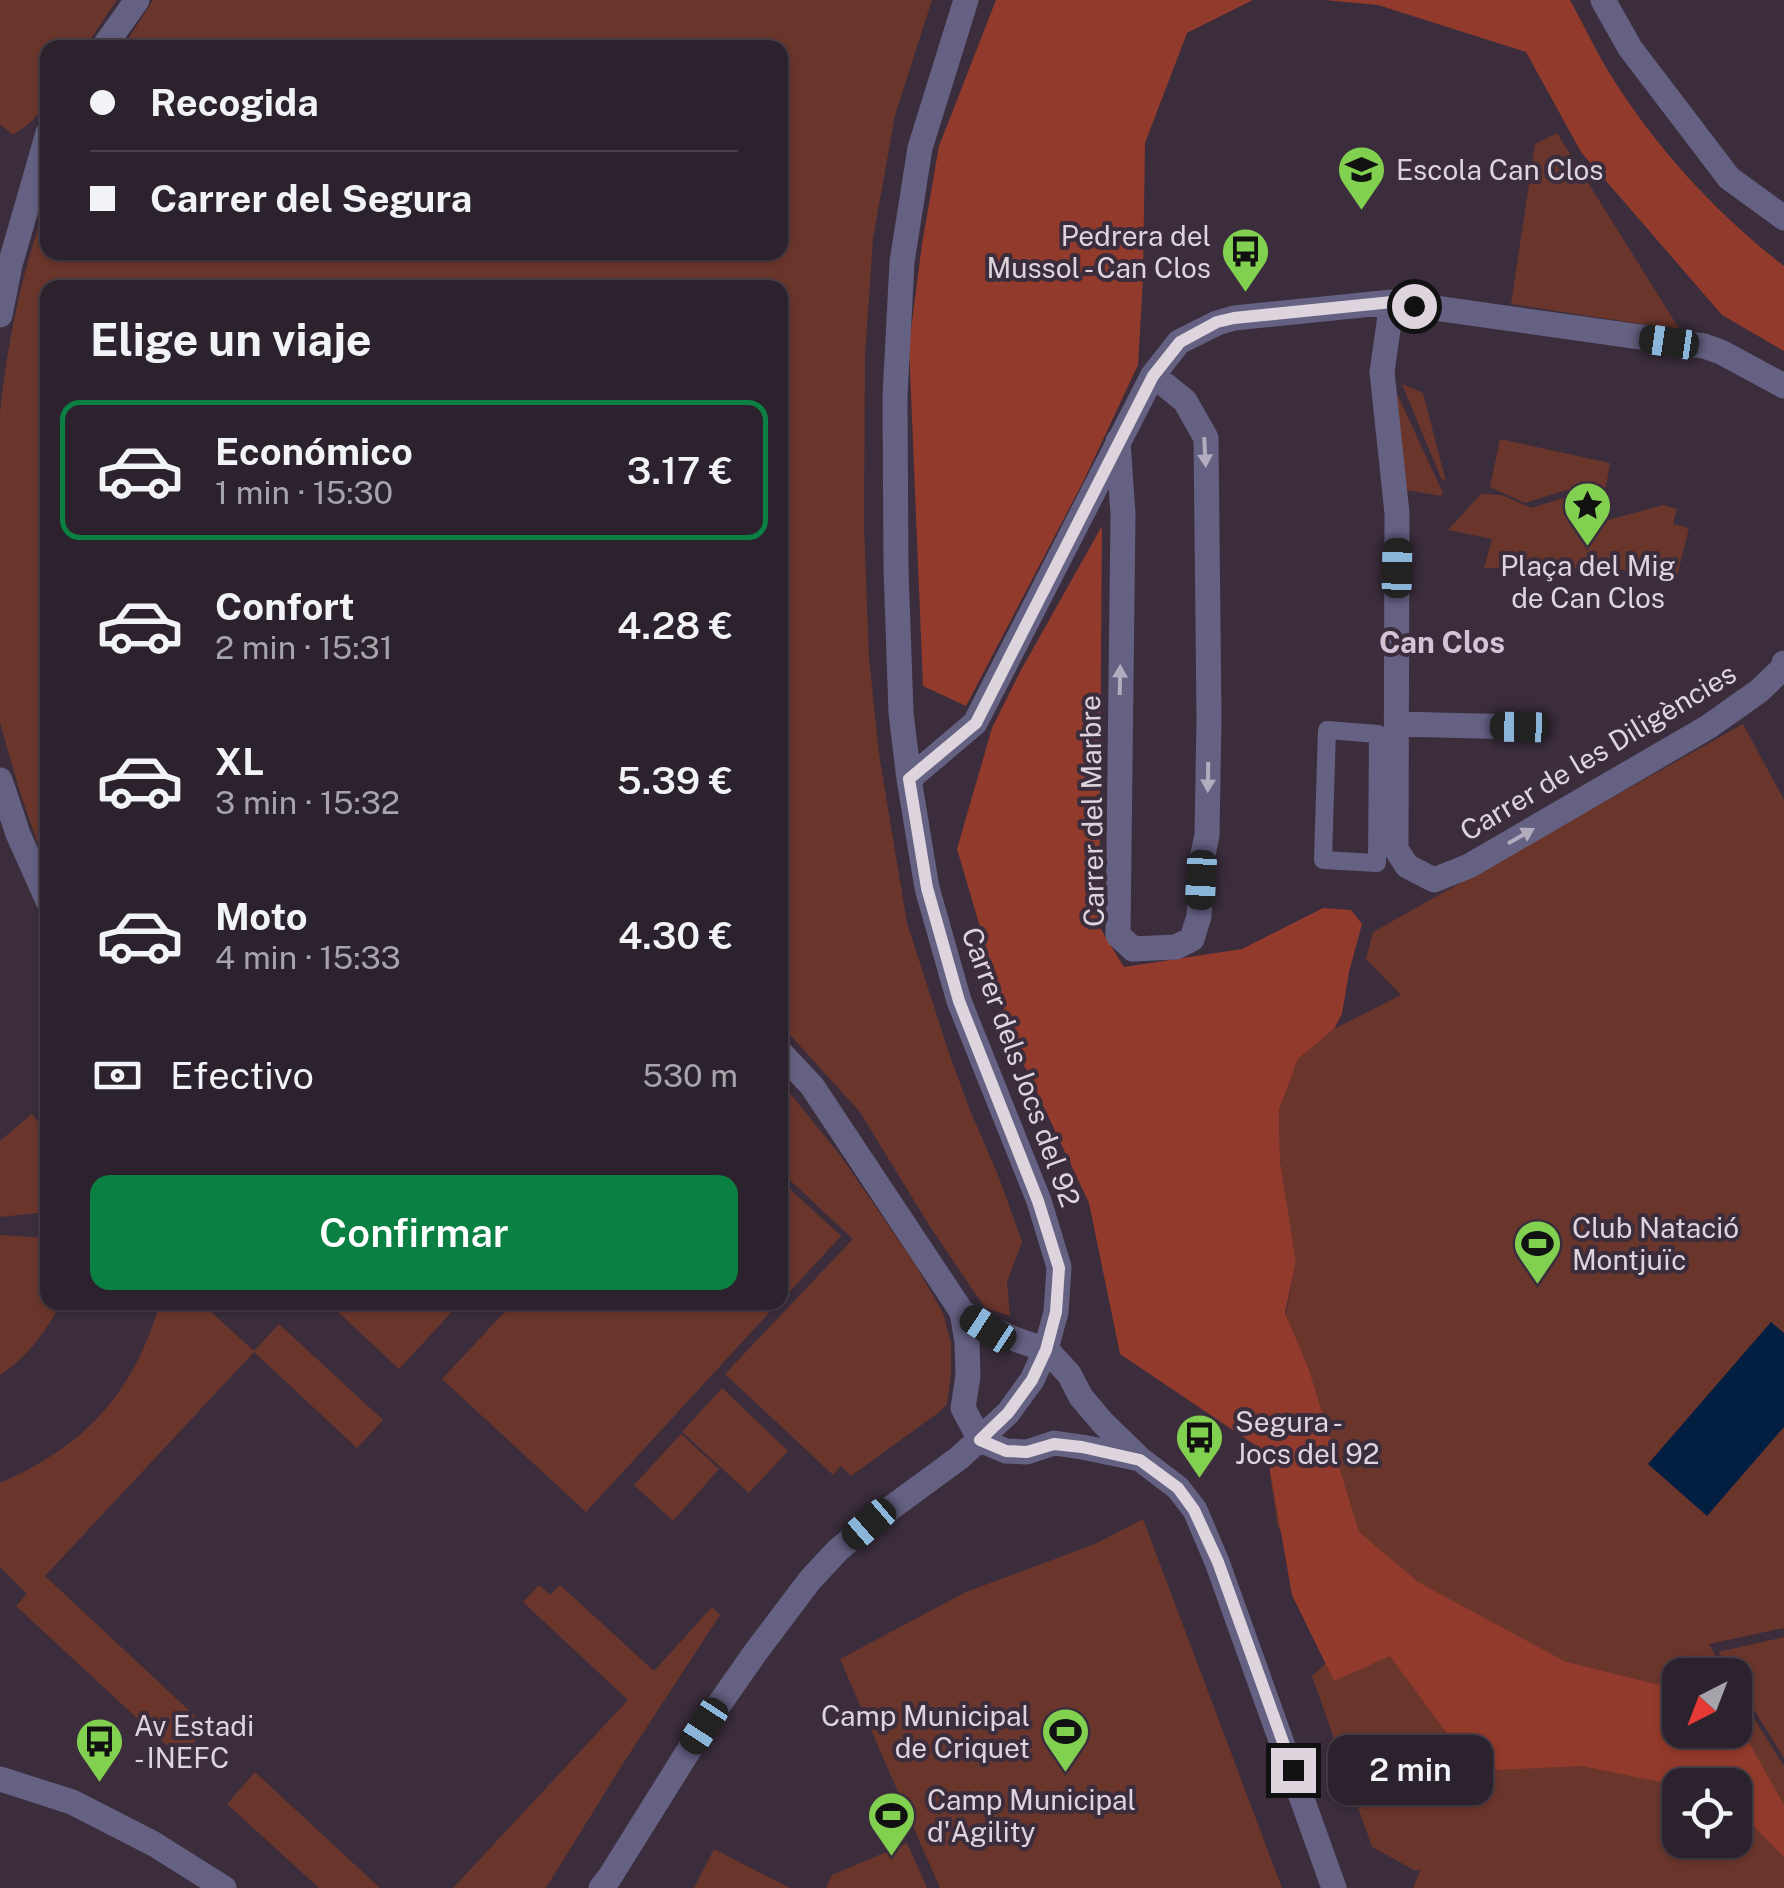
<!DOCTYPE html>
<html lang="es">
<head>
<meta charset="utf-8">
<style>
  body { margin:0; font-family:"Public Sans",sans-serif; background:#382f39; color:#f1f3f6; height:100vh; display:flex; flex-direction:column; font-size:38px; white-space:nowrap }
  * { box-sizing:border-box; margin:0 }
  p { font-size:32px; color:#a6a4aa }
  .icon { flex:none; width:55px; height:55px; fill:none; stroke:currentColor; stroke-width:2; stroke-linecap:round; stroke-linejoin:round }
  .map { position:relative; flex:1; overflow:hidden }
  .drawer { position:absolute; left:40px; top:280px; width:748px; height:1030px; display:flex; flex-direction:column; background:#2c222d; border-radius:20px; box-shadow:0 2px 8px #0004,0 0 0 2px #483f49 }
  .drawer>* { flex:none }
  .hud { position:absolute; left:40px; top:40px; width:748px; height:220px; border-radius:20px; box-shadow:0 2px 8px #0004,0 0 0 2px #483f49; display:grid; align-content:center; height:220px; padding:0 50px; background:#2c222d }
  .needle { width:65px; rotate:222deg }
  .fabs { position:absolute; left:1662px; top:1658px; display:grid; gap:20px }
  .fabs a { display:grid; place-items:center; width:90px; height:90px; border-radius:20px; background:#2c222d; box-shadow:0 2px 8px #0004,0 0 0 2px #483f49; font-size:50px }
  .end { position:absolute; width:45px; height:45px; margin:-22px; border:12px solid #ddd4de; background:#111; box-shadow:0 0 0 5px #111 }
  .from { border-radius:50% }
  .bubble { position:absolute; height:70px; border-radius:20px; background:#2c222d; box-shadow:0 2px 8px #0004,0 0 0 2px #483f49; font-size:32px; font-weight:600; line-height:70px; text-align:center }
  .car { position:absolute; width:30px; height:60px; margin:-30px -15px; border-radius:12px; box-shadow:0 0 8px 2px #0007; background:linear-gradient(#222 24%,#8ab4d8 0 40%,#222 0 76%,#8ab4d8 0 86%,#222 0) }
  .hud b { display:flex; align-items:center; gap:35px; height:95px; font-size:38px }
  .hud b+b { border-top:2px solid #483f49 }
  .hud i { width:25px; height:25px; background:#f1f3f6 }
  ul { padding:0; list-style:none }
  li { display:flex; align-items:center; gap:30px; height:140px; margin:0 20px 15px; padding:0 30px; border:5px solid transparent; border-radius:20px }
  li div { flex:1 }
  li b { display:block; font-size:38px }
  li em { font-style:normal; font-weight:600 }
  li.selected { border-color:#0b8043 }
  li>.icon { width:90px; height:90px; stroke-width:1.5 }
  h2 { padding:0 50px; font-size:45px; line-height:120px }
  .pay { display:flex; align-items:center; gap:25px; height:110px; padding:0 50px; font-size:38px }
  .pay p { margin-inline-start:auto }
  .action { display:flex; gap:20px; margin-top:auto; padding:20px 50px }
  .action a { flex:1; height:115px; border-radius:20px; background:#0b8043; color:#fff; font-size:40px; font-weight:600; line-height:115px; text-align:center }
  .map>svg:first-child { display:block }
  .green { fill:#6a362c; fill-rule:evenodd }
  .forest { fill:#923a2b }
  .water { fill:#021e40 }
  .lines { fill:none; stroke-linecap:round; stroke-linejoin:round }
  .pedestrian { stroke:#646183; stroke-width:18 }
  .minor { stroke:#646183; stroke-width:25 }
  .tertiary { stroke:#646183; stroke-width:25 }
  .oneway { fill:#b3acbe }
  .route { stroke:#ddd4de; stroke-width:12 }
  .labels { text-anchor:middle; stroke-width:8; stroke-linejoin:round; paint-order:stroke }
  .poi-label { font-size:28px; fill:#ddd4de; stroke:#3b2d3c; text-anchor:start }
  .street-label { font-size:28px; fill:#ddd4de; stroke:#3b2d3c }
  .neighbourhood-label { font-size:30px; font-weight:bold; fill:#d4c2d6; stroke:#3b2d3c }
</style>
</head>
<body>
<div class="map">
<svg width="1784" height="1888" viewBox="0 0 1784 1888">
  <rect width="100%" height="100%" fill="#3b2d3c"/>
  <path class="green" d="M0,0H117L85,47L48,48C48,93 56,108 13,135L0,124Z
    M153,0H932L895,115L873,239L865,356L864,525L869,658L879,754L907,923L948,1050L969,1108L998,1175L1022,1242L1007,1282L1010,1316L985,1308L929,1225L860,1112L792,1037L780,1030V288H48V860L44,862L19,789L0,723V414C7,342 22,271 47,202L48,252H780V48L123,47Z
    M1557,133L1680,330L1511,304L1535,144Z
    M1402,384L1423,393L1446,482L1441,478Z
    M1396,396H1398L1443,493L1441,496L1406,490Z
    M1500,439L1610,463L1602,510L1566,490L1525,503L1490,487Z
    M1481,494L1502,495L1531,508L1567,497L1591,518L1604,521L1664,505L1677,509L1673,524L1689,528L1676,580L1618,569L1484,568L1492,539L1448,530Z
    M1743,724L1784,800V1628L1709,1644L1727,1675H1680V1730H1735V1688L1784,1766V1888H1413L1421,1869L1416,1871L1372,1847L1312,1676L1376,1618L1320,1595L1278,1527L1270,1474L1279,1348L1296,1262L1280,1161L1279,1110L1298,1059L1334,1029L1401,995L1366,959L1373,932ZM1680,1785H1735V1840H1680Z
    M780,1081L840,1155L915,1264L943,1313L951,1343V1373L947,1404L938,1413L851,1476L841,1466L833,1475L725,1374L853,1239L780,1171Z
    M32,1114L47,1134V1212L0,1217V1141Z
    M780,1180L841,1236L780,1302Z
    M0,1235L47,1238L48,1302L61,1303C46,1331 28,1357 0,1375Z
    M779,1302L586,1512L442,1379L513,1303Z
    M160,1303H201L254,1351L279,1324L383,1420L357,1448L254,1352L45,1576L207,1727L180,1758L16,1606L27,1594L0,1567V1483C86,1446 134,1392 160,1303Z
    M347,1303V1302L460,1303L399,1369L338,1312Z
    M722,1388L788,1451L749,1493L682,1432Z
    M681,1434L719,1469L673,1521L634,1485Z
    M1143,1519L1282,1888H940L840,1659L966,1592L1095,1544Z
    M539,1585L550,1595L560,1585L654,1671L712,1607L720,1615L622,1765L546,1888H453L628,1700L523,1602Z
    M1784,1637V1758L1735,1679V1675H1733L1718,1652Z
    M255,1772L380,1888H319L227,1804Z
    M907,1843L927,1888H826L832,1875Z
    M714,1849L790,1888H694Z"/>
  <path class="forest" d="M996,0H1253L1187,33L1145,143L1143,279L1138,365L1084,480L966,706L923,686L909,345L922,244L939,146Z
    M1324,0H1570C1585,27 1598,56 1615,82C1660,152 1718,215 1784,266V351L1722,315L1581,152L1526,52L1378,5Z
    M1102,526L1099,926L1124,967L1242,949L1323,908L1351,910L1362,924L1349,972L1342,1014L1334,1029L1298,1059L1279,1110L1280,1161L1296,1262L1285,1313L1309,1370L1359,1532L1418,1582L1566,1662L1680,1690V1730H1735V1724L1740,1727L1784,1805V1857L1735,1807V1785L1680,1786L1582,1766L1475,1771L1390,1656L1334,1681L1292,1595L1267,1453L1120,1354L1089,1203L1015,1046L957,849L992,728L1021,670Z"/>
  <path class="water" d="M1771,1322L1784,1333V1427L1707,1516L1648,1464Z"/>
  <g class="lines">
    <path class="pedestrian" d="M1327,730L1378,734L1377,863L1323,860Z"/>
    <path class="minor" d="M103,48L137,0
      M1392,302L1382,372L1397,513L1396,849L1407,866L1434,880L1469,866L1708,727L1759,691L1783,668L1784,663
      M0,315L10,265L48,133
      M1118,441L1123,514L1118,935L1133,949L1176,947L1192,939L1199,916L1202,859L1207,835L1209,718L1206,438L1185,401L1153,375
      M1397,724L1520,727
      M909,779L975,723L1153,375L1179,342L1217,323L1234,318L1392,302L1704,346L1721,352L1784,386
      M0,780L18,834L48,901
      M780,1052L812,1086L962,1312C989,1330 1015,1341 1046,1349
      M962,1312L967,1342L968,1376L963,1408L980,1440
      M1046,1349L1069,1374L1081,1397L1103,1423L1140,1459L1178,1488L1195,1510L1217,1562L1334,1888
      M980,1440L1006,1451L1027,1452L1054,1443L1082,1447L1140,1459
      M609,1878L704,1726L755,1653L810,1580L838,1550L869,1524L959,1458L1008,1413L1032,1380L1046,1349L1056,1312L1059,1267L1039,1201L959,1001L927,888L909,779L901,713L896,569L895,396L902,262L920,148L966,0"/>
    <path class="tertiary" d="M1603,0L1630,48L1729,178L1784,218
      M0,1779L72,1802L154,1844L224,1888
      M601,1888L609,1878"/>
  </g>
  <defs><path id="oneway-solid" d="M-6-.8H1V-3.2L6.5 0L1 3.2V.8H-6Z" transform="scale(2.5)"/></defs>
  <g class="oneway">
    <use href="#oneway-solid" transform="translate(1205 452) rotate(87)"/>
    <use href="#oneway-solid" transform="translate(1120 680) rotate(-89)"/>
    <use href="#oneway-solid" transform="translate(1208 777) rotate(91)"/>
    <use href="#oneway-solid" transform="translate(1521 836) rotate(-30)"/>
  </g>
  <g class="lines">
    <path class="route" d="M1293,1770L1218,1562L1194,1510L1178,1488L1140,1460L1082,1447L1054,1444L1027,1452L1006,1451L980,1440L1008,1413L1032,1380L1046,1350L1056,1312L1059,1268L1038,1201L959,1001L927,888L909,779L976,723L1153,376L1180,342L1217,322L1234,318L1392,302L1414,306"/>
  </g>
  <defs>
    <symbol id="school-pin" viewBox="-11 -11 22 30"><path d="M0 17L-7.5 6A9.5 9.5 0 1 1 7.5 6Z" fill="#82d04f" stroke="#3b2d3c"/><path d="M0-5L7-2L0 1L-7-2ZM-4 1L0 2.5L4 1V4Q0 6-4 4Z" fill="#111"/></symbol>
    <symbol id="bus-pin" viewBox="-11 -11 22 30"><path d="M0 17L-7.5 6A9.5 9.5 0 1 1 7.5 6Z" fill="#82d04f" stroke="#3b2d3c"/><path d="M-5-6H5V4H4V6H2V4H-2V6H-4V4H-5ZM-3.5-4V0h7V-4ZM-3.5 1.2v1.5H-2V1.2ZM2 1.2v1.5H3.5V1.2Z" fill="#111"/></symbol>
    <symbol id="sight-pin" viewBox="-11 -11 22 30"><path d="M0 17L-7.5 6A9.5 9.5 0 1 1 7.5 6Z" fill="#82d04f" stroke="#3b2d3c"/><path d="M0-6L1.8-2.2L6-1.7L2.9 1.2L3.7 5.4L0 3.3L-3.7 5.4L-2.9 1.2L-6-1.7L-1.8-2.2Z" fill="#111"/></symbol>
    <symbol id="stadium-pin" viewBox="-11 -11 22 30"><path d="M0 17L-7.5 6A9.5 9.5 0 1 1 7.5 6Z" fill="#82d04f" stroke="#3b2d3c"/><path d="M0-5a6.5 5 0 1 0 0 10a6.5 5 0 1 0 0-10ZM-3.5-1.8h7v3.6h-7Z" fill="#111"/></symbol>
  </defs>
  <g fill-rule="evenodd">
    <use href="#school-pin" x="1334" y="142" width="55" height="75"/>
    <use href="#bus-pin" x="1218" y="224" width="55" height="75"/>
    <use href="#sight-pin" x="1560" y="478" width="55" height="75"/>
    <use href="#stadium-pin" x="1510" y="1216" width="55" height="75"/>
    <use href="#bus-pin" x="1172" y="1410" width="55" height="75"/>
    <use href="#stadium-pin" x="1038" y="1704" width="55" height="75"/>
    <use href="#bus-pin" x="72" y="1714" width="55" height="75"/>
    <use href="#stadium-pin" x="864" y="1788" width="55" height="75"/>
  </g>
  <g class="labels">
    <g class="poi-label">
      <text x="1396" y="180">Escola Can Clos</text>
      <text x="1211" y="246" text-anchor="end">Pedrera del<tspan x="1211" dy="32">Mussol - Can Clos</tspan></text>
      <text x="1588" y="576" text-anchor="middle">Plaça del Mig<tspan x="1588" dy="32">de Can Clos</tspan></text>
      <text x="1572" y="1238">Club Natació<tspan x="1572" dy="32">Montjuïc</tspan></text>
      <text x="1235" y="1432">Segura -<tspan x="1235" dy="32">Jocs del 92</tspan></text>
      <text x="1030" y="1726" text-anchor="end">Camp Municipal<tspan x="1030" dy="32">de Criquet</tspan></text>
      <text x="134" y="1736">Av Estadi<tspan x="134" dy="32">- INEFC</tspan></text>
      <text x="927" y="1810">Camp Municipal<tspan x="927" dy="32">d'Agility</tspan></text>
    </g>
    <g class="street-label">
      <text transform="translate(1598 752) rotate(-31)" y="10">Carrer de les Diligències</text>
      <text transform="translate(1092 811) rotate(-91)" y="10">Carrer del Marbre</text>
      <text transform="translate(1021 1067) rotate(70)" y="10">Carrer dels Jocs del 92</text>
    </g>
    <g class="neighbourhood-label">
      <text x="1442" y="653">Can Clos</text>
    </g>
  </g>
</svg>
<div class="fabs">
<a><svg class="needle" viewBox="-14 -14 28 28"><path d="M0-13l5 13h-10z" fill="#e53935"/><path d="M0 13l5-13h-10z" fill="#a6a4aa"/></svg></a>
<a><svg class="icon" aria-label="locate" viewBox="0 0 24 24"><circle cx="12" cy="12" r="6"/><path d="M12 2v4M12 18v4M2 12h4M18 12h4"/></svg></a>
</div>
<i class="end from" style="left:1414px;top:306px"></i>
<i class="end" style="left:1293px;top:1770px"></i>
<div class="bubble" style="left:1328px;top:1735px;width:165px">2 min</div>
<i class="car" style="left:1669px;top:342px;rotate:278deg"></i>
<i class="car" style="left:1397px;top:568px;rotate:1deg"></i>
<i class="car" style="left:1520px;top:727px;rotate:271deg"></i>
<i class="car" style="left:1201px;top:880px;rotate:183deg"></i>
<i class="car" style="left:988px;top:1329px;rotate:303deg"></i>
<i class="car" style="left:869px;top:1524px;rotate:229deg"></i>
<i class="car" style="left:704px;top:1726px;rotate:213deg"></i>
<div class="hud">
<b><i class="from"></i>Recogida</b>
<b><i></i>Carrer del Segura</b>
</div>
<section class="drawer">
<h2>Elige un viaje</h2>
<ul>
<li class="selected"><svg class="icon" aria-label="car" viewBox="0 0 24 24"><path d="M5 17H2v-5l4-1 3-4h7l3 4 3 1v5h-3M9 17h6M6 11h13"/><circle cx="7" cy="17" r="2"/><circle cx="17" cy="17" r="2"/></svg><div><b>Económico</b><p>1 min · 15:30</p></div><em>3.17 €</em></li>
<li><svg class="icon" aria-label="car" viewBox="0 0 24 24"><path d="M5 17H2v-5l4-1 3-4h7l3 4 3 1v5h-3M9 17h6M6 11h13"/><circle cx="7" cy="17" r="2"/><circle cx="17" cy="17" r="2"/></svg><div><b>Confort</b><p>2 min · 15:31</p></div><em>4.28 €</em></li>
<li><svg class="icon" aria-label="car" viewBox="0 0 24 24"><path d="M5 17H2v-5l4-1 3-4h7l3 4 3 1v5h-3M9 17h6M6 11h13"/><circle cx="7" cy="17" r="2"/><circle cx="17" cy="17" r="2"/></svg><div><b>XL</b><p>3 min · 15:32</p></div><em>5.39 €</em></li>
<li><svg class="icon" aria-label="car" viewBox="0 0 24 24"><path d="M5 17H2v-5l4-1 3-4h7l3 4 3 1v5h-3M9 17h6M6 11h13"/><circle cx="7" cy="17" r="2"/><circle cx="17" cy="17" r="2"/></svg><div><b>Moto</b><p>4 min · 15:33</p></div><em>4.30 €</em></li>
</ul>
<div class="pay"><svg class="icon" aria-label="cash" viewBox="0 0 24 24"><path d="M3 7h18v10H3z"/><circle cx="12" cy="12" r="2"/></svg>Efectivo<p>530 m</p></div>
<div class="action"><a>Confirmar</a></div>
</section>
</div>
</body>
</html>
